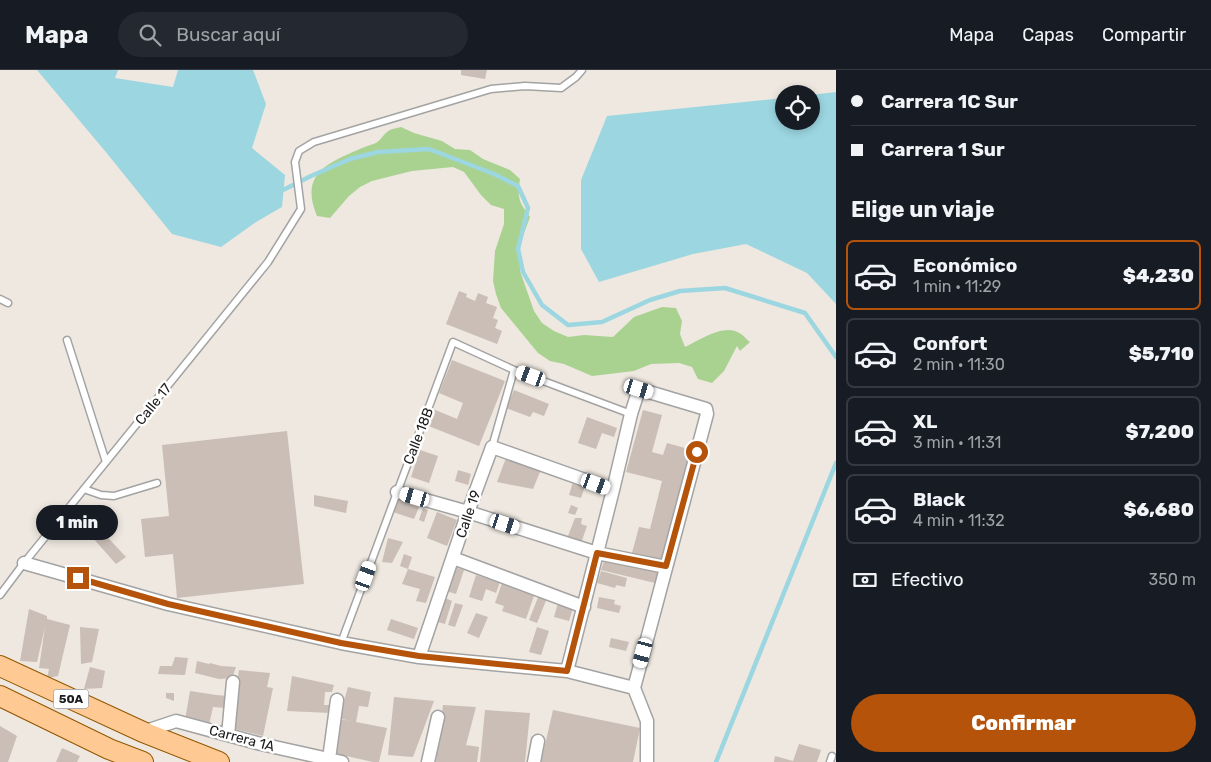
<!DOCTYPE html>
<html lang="es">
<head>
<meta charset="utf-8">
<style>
  body { margin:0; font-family:Rubik,sans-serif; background:#242831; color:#f1f3f6; height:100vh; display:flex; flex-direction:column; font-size:19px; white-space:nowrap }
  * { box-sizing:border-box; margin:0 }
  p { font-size:16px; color:#9ea1a6 }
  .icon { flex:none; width:28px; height:28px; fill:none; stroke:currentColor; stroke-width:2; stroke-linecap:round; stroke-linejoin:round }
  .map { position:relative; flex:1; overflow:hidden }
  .panel { display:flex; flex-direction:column; background:#171b24; width:375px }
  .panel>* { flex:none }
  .guide { display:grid; align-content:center; height:110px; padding:0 15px; background:#171b24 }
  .controls { position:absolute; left:775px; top:15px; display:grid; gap:10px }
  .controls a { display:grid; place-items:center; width:45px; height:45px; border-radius:50%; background:#171b24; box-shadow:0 2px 8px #0003; font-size:25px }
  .end { position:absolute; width:22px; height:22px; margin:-11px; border:6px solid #b45309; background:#fff; box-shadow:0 0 0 2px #fff }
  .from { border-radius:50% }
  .bubble { position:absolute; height:35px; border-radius:18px; background:#171b24; box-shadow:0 2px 8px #0003; font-size:16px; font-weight:800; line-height:35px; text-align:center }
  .car { position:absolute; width:15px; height:30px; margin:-15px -8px; border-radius:6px; box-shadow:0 0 4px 1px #0007; background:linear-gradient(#fff 24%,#345 0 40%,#fff 0 76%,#345 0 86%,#fff 0) }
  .guide b { display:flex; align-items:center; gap:18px; height:48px; font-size:19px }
  .guide b+b { border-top:1px solid #363941 }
  .guide i { width:12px; height:12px; background:#f1f3f6 }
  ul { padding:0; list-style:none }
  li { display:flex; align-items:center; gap:15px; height:70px; margin:0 10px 8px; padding:0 5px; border:2px solid #363941; border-radius:8px }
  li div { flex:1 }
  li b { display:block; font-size:19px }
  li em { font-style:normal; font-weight:800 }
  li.selected { border-color:#b45309 }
  li>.icon { width:45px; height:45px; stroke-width:1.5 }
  h2 { padding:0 15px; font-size:22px; line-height:60px }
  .pay { display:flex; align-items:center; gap:12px; height:55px; padding:0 15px; font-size:19px }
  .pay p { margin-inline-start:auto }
  .cta { display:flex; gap:10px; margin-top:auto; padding:10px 15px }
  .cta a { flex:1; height:58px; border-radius:30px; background:#b45309; color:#fff; font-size:20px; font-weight:800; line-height:58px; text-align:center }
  header { display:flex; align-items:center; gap:30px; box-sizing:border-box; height:70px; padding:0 25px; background:#171b24; border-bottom:1px solid #363941 }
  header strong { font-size:24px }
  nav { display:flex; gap:28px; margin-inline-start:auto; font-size:18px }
  .search { width:350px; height:45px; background:#242831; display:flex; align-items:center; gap:12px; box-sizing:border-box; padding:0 18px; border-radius:28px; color:#9ea1a6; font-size:19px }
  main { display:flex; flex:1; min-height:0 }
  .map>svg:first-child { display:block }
  .forest { fill:#a9d291 }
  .water { fill:#9cd6e1 }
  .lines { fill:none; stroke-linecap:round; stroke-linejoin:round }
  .stream { stroke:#9cd6e1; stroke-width:4.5 }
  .building { fill:#cabeb6 }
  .service-casing { stroke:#a3a3a3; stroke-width:9 }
  .minor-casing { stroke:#a3a3a3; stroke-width:15 }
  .primary-casing { stroke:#935700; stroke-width:22 }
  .service { stroke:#fff; stroke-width:6 }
  .minor { stroke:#fff; stroke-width:12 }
  .primary { stroke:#ffc994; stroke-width:20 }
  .route { stroke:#b45309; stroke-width:6 }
  .labels { text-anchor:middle; stroke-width:5; stroke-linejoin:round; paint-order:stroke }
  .shield { fill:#fff; stroke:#606060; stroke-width:1 }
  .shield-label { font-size:12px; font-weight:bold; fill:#1c1c1c }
  .street-label { font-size:14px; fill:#1c1c1c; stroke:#fff }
</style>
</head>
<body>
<header>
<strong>Mapa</strong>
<div class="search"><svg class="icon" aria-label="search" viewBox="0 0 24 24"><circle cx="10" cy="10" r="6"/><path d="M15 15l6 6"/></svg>Buscar aquí</div>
<nav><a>Mapa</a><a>Capas</a><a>Compartir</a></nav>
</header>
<main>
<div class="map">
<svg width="836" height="692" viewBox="0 0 836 692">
  <rect width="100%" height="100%" fill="#eee8e0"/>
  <path class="forest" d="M401,57L414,63L442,71L455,79L470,80L483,89L510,100L520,109C517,128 519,132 530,147L520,174V201L534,241L542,253L554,261L568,267L584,265L613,267L634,247L662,237L676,238L682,251L680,264L685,277C700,270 725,252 741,264C744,266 747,270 750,272L740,281L737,276L724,301L712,313L698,309L692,297L679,293L651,294L634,301L592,306L564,294L550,291L538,283L501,238L496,224L493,211L495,181L504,154V139L491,135L481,125L464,102L453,97L412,101L372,111L360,117L349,126L330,148L317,146C299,103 328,93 362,78C366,76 372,75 376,73C381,70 383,65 387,62C390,59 397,58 401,57Z"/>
  <path class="water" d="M37,0H118L115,8L173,17L178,0H253L266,34L252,78L285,105L282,137L256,152L221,177L172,164L105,81Z
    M836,22V234L807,203L746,174L693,184L599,212L581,179V110L607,46L784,28V51H811V25Z"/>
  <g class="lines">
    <path class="stream" d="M279,119L283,120L311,106L350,89L378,82L429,79L494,104L518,116L528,138L518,179L523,202L542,235L568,255L602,252L650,230L680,221L725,218L805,243L836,287
      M716,692L836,393"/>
  </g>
  <path class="building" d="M461,0H487L485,9L461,5Z
    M459,221L467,224L466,227L475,231L478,223L488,227L486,233L497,237L493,248L498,250L495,258L502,261L497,274L446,254Z
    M452,290L505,311L479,376L426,355L433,339L457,349L463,333L439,323Z
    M514,320L549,334L544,346L533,342L530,347L506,338Z
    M643,340L662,345L652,382L663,385L667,373L692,380L663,491L632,483L639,457L650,459L662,411L626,402Z
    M587,347L617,358L614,367L602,363L596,379L578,373Z
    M287,361L304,514L177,528L173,484L145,487L141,449L169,446L162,375Z
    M420,380L438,386L429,413L411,407Z
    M506,388L542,397L533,419L497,412Z
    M458,400L471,404L468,415L455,411Z
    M573,412L585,416L581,428L569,425Z
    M314,425L348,431L346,443L314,436Z
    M398,430L419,437L414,449L393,442Z
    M571,435L578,438L575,445L568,443Z
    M423,438L428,440L424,452L419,450Z
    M82,440L126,487L116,494L76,449Z
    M437,442L457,450L447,476L427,468Z
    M575,448H582L581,454L587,456L580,476L566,471Z
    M388,468L403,472L392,493L382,492Z
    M404,484L412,487L408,499L400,496Z
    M605,488L658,502L655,513L601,500Z
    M454,497L464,500L456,524L446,521Z
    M408,499L435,507L426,533L416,531L420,519L402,514Z
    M601,501L627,508L625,517L616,515L615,518L597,513Z
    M476,505L500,512L496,523L486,519L482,531L469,527Z
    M502,513L535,523L526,549L502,541L504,536L495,533Z
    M539,525L547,528L537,553L529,550Z
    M599,527L615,530L614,534L621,536L619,543L597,538Z
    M445,528L452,531L445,554L438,552Z
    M455,533L463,535L455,557L448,555Z
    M558,533L573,538L569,551L554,547Z
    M29,539L47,546V549L70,555L58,606L47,608L49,599L39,598L45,557L37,592L20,591Z
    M476,543L488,547L479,568L467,563Z
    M391,549L418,558L414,569L387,560Z
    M80,557L99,559L92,592L81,594Z
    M537,557L549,561L541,585L529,582Z
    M611,568L629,572L626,581L609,577Z
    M175,587L188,588L185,605L158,604L160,596H172Z
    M197,591L209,594L210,593L221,596L236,597L232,608L219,609L195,603Z
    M90,597L105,601L102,618L84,619Z
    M239,600L270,603L267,617L273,618L263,666L230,658Z
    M292,606L334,615L332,622H325L324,635H334L331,643L287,641Z
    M348,617L371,622L368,637L359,636L356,652L387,658L379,692H373L333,683L340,649L350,651L339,648Z
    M190,621L216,625L228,626L226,638L213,637L209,655L185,650Z
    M166,623H174V631L166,628Z
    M394,627L434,631L413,687L388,685Z
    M443,635L476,637L466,675L479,677L477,692H436Z
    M485,640L530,643L525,692H480Z
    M553,640L640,658L633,692H541Z
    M0,656L17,666L8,692H0Z
    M799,674L821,680L817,692H774L775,686L793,691Z
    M62,678L80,686L77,692H56Z"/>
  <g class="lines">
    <defs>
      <path id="service" d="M0,229L8,233
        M67,270L106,392
        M492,377L514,300
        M84,419L101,425L114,426L157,413
        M0,525L24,493L268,192L301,139L295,92L299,81L314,72L491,19L525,16L561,18L576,7L582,0
        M341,573L453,272L514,300L631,344
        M830,692L832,686"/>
      <path id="minor" d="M397,422L468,442L597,483L666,497
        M453,488L584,537
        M24,493L168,534L341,573L419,587L567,601L634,618
        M419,587L468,442L492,377L613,420
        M567,601L613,420L631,344L639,319L706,339L707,344L634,618
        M634,618L647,651V692
        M143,662L176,651L261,674L342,692
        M228,665L233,612
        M329,689L337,630
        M428,692L438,647
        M534,692L538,671"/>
      <path id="primary" d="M0,596L143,662L219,692
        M0,626L109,679L143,692"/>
    </defs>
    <use href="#service" class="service-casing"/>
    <use href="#minor" class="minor-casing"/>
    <use href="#primary" class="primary-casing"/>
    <use href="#service" class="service"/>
    <use href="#minor" class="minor"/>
    <use href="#primary" class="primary"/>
  </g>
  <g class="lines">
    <path class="route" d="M78,508L168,534L341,573L419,586L567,601L597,483L666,496L697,382"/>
  </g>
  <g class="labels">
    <rect class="shield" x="53.5" y="619.5" width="35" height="19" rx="4"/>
    <g class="shield-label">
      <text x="71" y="633">50A</text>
    </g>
    <g class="street-label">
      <text transform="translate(153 334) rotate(-51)" y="5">Calle 17</text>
      <text transform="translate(418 366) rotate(-69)" y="5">Calle 18B</text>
      <text transform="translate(468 444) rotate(-71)" y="5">Calle 19</text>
      <text transform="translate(242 668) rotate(15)" y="5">Carrera 1A</text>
    </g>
  </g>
</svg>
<div class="controls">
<a><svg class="icon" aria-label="locate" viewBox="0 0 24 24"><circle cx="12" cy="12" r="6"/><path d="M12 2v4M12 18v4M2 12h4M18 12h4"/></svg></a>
</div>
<i class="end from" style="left:697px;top:382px"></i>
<i class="end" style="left:78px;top:508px"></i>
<div class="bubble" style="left:36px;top:435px;width:82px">1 min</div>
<i class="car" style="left:531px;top:306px;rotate:290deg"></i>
<i class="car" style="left:639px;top:319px;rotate:107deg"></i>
<i class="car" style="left:596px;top:414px;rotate:110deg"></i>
<i class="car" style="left:415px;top:427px;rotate:286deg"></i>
<i class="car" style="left:505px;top:454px;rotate:108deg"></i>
<i class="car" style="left:366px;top:506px;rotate:20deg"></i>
<i class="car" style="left:643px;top:583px;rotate:195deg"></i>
</div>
<section class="panel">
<div class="guide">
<b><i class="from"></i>Carrera 1C Sur</b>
<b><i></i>Carrera 1 Sur</b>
</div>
<h2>Elige un viaje</h2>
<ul>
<li class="selected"><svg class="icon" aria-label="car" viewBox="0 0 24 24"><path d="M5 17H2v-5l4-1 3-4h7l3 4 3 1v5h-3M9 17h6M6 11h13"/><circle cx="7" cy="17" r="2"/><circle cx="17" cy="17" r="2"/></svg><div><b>Económico</b><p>1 min · 11:29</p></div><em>$4,230</em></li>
<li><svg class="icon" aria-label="car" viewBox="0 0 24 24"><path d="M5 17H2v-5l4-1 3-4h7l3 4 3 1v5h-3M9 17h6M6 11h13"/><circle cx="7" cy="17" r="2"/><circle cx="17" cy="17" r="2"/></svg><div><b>Confort</b><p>2 min · 11:30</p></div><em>$5,710</em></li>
<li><svg class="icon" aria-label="car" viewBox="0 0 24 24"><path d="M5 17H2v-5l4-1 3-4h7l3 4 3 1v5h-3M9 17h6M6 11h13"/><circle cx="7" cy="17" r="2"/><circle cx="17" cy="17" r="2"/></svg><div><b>XL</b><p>3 min · 11:31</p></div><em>$7,200</em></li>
<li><svg class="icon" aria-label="car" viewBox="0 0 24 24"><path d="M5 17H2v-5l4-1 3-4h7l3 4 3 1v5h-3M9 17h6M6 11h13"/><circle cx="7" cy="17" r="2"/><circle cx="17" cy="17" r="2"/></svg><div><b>Black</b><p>4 min · 11:32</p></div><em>$6,680</em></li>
</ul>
<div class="pay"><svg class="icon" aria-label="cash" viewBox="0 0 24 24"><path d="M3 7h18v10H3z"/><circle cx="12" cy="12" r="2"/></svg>Efectivo<p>350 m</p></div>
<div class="cta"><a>Confirmar</a></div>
</section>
</main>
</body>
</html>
